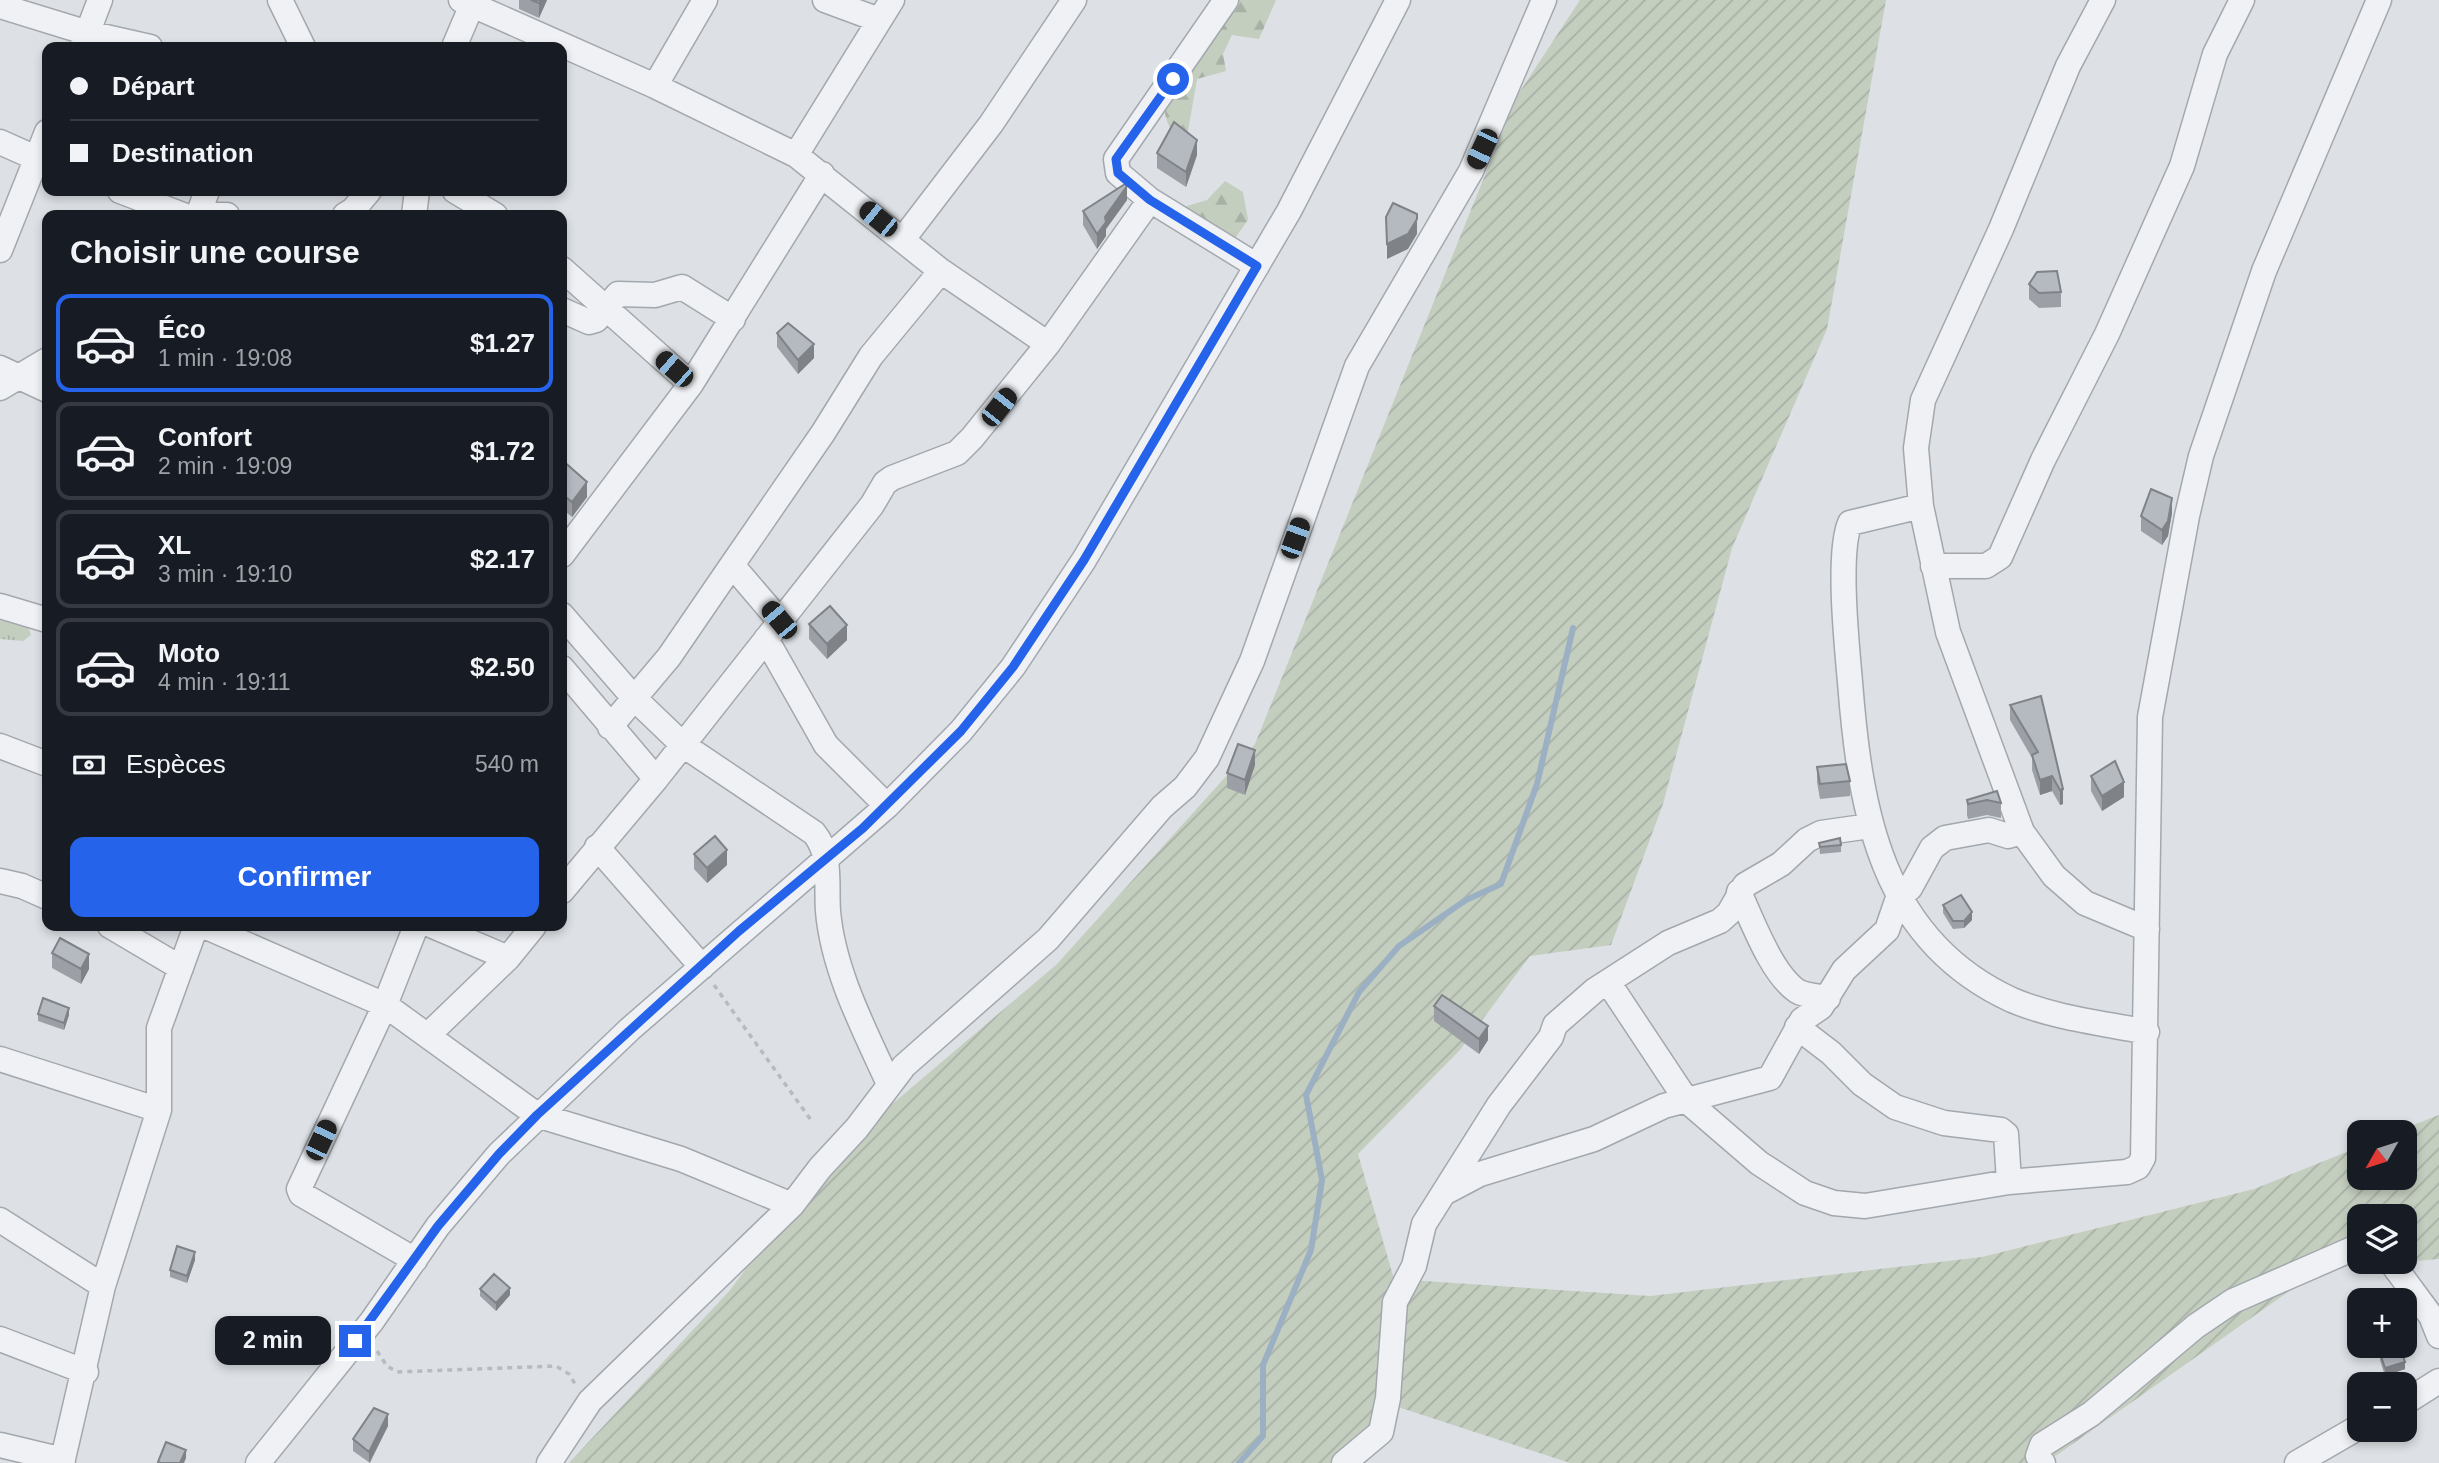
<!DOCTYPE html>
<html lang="fr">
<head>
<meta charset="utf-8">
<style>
  body { margin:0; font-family:Helvetica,sans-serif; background:#20242c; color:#f1f3f6; height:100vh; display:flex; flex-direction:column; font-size:26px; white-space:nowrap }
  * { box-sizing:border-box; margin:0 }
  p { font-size:23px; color:#9ea1a6 }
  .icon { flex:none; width:38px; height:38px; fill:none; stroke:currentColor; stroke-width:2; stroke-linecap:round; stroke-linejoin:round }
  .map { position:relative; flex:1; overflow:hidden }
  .drawer { position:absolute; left:42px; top:210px; width:525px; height:721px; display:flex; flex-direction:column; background:#171b24; border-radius:14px; box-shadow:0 4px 10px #0003 }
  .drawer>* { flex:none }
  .banner { position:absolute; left:42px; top:42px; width:525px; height:154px; border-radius:14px; box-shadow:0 4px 10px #0003; display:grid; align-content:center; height:154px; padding:0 28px; background:#171b24 }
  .needle { width:46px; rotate:231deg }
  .fabs { position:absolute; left:2347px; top:1120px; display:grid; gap:14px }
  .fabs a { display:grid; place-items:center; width:70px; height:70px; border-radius:14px; background:#171b24; box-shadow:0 4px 10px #0003; font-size:35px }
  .end { position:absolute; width:32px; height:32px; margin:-16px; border:9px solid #2563eb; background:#fff; box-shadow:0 0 0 4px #fff }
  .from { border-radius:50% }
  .bubble { position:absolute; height:49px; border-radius:14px; background:#171b24; box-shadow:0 4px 10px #0003; font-size:23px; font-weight:700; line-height:49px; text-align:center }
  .car { position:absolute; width:21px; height:42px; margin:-21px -10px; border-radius:9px; box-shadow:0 0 5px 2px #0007; background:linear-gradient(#222 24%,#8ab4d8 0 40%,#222 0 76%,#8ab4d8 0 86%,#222 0) }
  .banner b { display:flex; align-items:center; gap:24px; height:66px; font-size:26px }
  .banner b+b { border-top:2px solid #363941 }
  .banner i { width:18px; height:18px; background:#f1f3f6 }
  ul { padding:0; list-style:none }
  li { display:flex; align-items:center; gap:21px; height:98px; margin:0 14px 10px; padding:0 14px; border:4px solid #363941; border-radius:14px }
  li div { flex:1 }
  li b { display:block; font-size:26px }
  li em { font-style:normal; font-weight:700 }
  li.current { border-color:#2563eb }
  li>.icon { width:63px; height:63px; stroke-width:1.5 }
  h2 { padding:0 28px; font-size:32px; line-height:84px }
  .pay { display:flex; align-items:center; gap:18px; height:77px; padding:0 28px; font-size:26px }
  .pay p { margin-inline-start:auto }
  .primary-button { display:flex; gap:14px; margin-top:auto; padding:14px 28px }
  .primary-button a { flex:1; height:80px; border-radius:14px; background:#2563eb; color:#fff; font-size:28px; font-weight:700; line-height:80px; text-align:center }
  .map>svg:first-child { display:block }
  .grass { fill:url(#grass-tufts) }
  .forest { fill:url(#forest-firs) }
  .garden { fill:url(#garden-furrows) }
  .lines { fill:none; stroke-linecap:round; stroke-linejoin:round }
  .stream { stroke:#9bb0c2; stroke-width:6 }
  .minor-casing { stroke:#a3a8ae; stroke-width:27 }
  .path { stroke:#b7bbc0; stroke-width:3.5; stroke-dasharray:5 5; stroke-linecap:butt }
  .minor { stroke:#eff1f4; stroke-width:24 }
  .wall { fill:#9ca0a6 }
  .shaded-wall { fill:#7f8287 }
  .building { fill:#b5bac1; stroke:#7f8287; stroke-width:2 }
  .route { stroke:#2563eb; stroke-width:9 }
</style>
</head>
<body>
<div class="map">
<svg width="2439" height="1463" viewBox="0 0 2439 1463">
  <defs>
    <pattern id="grass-tufts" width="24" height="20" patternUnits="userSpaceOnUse" patternTransform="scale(1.75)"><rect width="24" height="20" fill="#c4cebf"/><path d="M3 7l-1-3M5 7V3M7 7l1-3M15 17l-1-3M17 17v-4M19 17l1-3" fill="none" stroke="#a8b1a5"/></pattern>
    <pattern id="forest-firs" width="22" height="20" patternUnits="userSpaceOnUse" patternTransform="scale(1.75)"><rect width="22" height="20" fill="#c4cebf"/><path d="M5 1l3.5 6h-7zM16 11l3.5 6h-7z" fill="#a8b1a5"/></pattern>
    <pattern id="garden-furrows" width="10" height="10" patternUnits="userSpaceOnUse" patternTransform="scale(1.75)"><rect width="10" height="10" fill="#c4cebf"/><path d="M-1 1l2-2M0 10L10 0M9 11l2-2" fill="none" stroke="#a8b1a5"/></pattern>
  </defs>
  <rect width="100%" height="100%" fill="#dde1e5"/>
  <path class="grass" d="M0,615L28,626L31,635L23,641L0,639Z"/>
  <path class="forest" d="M1238,0H1276L1259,39L1232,35L1223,54L1226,71L1197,79L1187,137C1168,136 1167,121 1163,105L1229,5Z
    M1225,181L1243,192L1248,220L1233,241L1180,208L1207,200Z"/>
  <path class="garden" d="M1580,0H1886L1827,329L1732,548L1663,804L1611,945L1530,956L1460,1050L1358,1154L1394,1279L1650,1296L1982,1257L2254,1189L2359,1147V1178H2404V1132H2395L2439,1115V1259L2405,1262L2404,1216H2359V1262H2402L2322,1268L2057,1455L2035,1463H1570L1395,1406L1332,1463H569L731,1289L824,1162L1057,964L1255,744L1517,96Z"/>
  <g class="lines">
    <path class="stream" d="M1239,1463L1263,1436V1365L1311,1250L1322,1180L1306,1095L1359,992L1399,946L1466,900L1501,884L1537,784L1573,628"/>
    <defs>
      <path id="minor" d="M280,0L303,47
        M461,0L655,86L796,155L941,271L1048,344
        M825,0L879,20
        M1226,0L1116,159L1118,173L1150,200L1257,266
        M2103,0L2068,66L2001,229L1923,400L1916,448L1921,506L1948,632L2022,832L2054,876L2085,903L2147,929
        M0,6L88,33L150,47
        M82,47L100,0
        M454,47L474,0
        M655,86L705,0
        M0,142L47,163
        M796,155L892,0
        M120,191L183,215
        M455,191L495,215
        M198,215L207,191
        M214,215H227
        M345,215L353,210L369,191
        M414,215L417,191
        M903,239L991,124L1074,0
        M0,250L47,132
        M562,269L691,384
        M562,310L589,322L596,320L618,294L655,295L682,287L733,319
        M0,368L47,390
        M0,388L47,360
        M1921,506L1850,523C1837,553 1847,647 1850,682C1860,811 1881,940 2012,1000C2054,1018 2103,1023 2147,1032
        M562,555L691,384L822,174
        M1933,566H1986L2000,557L2043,460L2107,334L2182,166L2215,54L2242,0
        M0,606L47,620
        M562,615L634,698L683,745L814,833C832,855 826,885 828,911C833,971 865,1031 889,1084
        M779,620L732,565L823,433L871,356L941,271
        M766,639L826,745L887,806
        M562,668L656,779
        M610,727L669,657L732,565
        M0,746L47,764
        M597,847L702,967
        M0,881L22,886L47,897
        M562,891L656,779L872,505L885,483L892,478L957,453L972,438L1048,344L1150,200
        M1739,892C1752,920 1771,973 1797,991C1805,996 1818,996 1828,998
        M110,926L181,968
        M204,926L385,1005L537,1115L681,1159L792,1205
        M433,926L508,958
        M1608,982L1687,1101L1759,1163L1805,1193L1834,1203L1865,1206L2009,1182L2127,1172L2138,1167L2143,1158L2150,717L2187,516L2201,456L2264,271L2379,0
        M1797,1027L1831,1053L1862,1084L1895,1107L1944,1123L2001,1130L2006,1134L2009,1182
        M428,1035L508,958L534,926
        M0,1059L159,1110
        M1444,1193L1480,1174L1594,1139L1664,1106L1770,1078L1802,1020L1821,1007L1844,970L1887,930L1898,898L1910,888L1932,848L1945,838L1989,830L2008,836L2022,832
        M0,1220L103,1286
        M415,1260L301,1194L299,1189L385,1005L416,926
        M2391,1262L2431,1316L2439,1336
        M0,1339L86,1372
        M2404,1403L2439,1381
        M0,1445L63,1460
        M62,1463L103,1286L159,1110V1028L196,926
        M258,1463L372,1321L438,1226L499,1154L630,1029L887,806L961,731L1013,667L1084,560L1289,211L1398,0
        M549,1463L590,1401L792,1205L820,1168L857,1128L904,1066L1048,939L1162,807L1185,787L1207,758L1252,661L1357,366L1471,171L1544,0
        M1344,1463L1381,1432L1388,1398L1395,1302L1414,1266L1424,1224L1499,1105L1551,1037L1555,1025L1595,990L1668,943L1720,921L1729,913L1745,885L1781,864L1807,840L1821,833L1870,826
        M2043,1463L2038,1456L2042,1445L2091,1414L2196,1326L2233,1301L2359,1246
        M2297,1463L2359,1427"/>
    </defs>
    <use href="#minor" class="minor-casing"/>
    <path class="path" d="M714,985L811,1120
      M377,1351L387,1366L397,1372L556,1366L569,1374L575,1384"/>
    <use href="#minor" class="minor"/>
  </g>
  <path class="wall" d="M519,0H547L539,18L519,9Z
    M1157,153L1197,155L1186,187L1157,168Z
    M1127,200L1106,229V236L1097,249L1083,225V211Z
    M2029,284L2061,292V307L2039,308L2029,299Z
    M777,333L814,358L798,374L777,347Z
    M562,460L587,497L572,517L562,509Z
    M2172,513L2168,536L2162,545L2141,531V516Z
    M809,624L847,640L827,659L809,639Z
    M2041,696L2063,804L2060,805L2052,791L2040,795L2032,770V758L2010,720V705Z
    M1255,765L1245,795L1227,788V773Z
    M1817,767L1850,781V796L1820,799L1817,782Z
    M2091,776L2124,797L2102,811L2091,791Z
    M1997,791L2001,803V818L1987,815L1968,819L1967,815V800Z
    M1819,843L1841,845V852L1820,854Z
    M694,854L727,865L707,883L694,869Z
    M1943,905L1972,920L1964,928L1953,929L1943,913Z
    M52,953L89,969L81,984L52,968Z
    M1434,1006L1488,1040L1479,1054L1434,1021Z
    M38,1014L69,1015L64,1030L38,1021Z
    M195,1260L187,1283L170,1277V1270Z
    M480,1289L510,1295L496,1311L480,1296Z
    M2380,1353L2405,1369L2385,1376L2380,1360Z
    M388,1426L370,1463L353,1451V1439Z"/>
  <path class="shaded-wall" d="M541,0H547L539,18V3Z
    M1197,140V155L1186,187V172Z
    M1127,186V200L1106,229V236L1097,249V234L1105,217Z
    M1417,214V234L1408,249L1387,259V244Z
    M814,344V358L798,374V360Z
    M587,482V497L572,517V502Z
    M2172,498V513L2168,536L2162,545V530Z
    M847,625V640L827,659V644Z
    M1255,750V765L1245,795V780Z
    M2052,776V791L2040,795V780Z
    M2124,782V797L2102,811V796Z
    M2063,789V804L2060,805V790Z
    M727,850V865L707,883V868Z
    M1972,912V920L1964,928V921Z
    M89,954V969L81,984V969Z
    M69,1008V1015L64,1030V1023Z
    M1488,1026V1040L1479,1054V1039Z
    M195,1252V1260L187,1283V1276Z
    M510,1288V1295L496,1311V1303Z
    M2405,1362V1369L2385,1376V1368Z
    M388,1414V1426L369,1463V1452Z
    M186,1450V1458L184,1463H180Z"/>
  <path class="building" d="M531,0H541L539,3Z
    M1174,122L1197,140L1186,172L1157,153Z
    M1125,184L1127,186L1105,217L1106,222L1097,234L1083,211Z
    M1393,203L1417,214V219L1408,234L1387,244L1386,217Z
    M2057,271L2061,292L2039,293L2029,284L2037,272Z
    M788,323L814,344L798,360L777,333Z
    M562,460L587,482L572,502L562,494Z
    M2151,489L2172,498L2168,521L2162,530L2141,516Z
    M830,606L847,625L827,644L809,624Z
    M2041,696L2063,789L2060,790L2052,776L2040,780L2032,755L2038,752L2010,705Z
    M1238,744L1255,750L1245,780L1227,773Z
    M2115,761L2124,782L2102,796L2091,776Z
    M1846,764L1850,781L1820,784L1817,767Z
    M1997,791L2001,803L1987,800L1968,804L1967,800Z
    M715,836L727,850L707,868L694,854Z
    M1840,838L1841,845L1820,847L1819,843Z
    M1961,895L1972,912L1964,921H1953L1943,905Z
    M60,938L89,954L81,969L52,953Z
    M1442,995L1488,1026L1479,1039L1434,1006Z
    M43,998L69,1008L64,1023L38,1014Z
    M177,1246L195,1252L187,1276L170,1270Z
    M494,1274L510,1288L496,1303L480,1289Z
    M2400,1347L2405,1362L2385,1368L2380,1353Z
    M374,1408L388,1414L369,1452L353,1439Z
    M166,1442L186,1450L180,1463H161L158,1462Z"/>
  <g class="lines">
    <path class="route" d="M355,1341L438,1226L499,1154L537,1115L739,931L863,828L961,731L1013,667L1084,560L1257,266L1150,200L1118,173L1116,159L1173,79"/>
  </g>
</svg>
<div class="fabs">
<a><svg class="needle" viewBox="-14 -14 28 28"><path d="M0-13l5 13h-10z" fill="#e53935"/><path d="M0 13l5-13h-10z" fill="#9ea1a6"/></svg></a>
<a><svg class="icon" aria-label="layers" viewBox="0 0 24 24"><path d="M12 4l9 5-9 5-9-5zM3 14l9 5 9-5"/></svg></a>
<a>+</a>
<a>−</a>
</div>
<i class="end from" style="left:1173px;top:79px"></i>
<i class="end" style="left:355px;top:1341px"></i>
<div class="bubble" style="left:215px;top:1316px;width:116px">2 min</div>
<i class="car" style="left:1482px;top:149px;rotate:205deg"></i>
<i class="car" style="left:878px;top:219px;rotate:309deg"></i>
<i class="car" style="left:674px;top:369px;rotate:311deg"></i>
<i class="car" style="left:999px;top:407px;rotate:38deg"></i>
<i class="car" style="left:1295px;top:538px;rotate:20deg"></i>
<i class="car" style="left:779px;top:620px;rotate:320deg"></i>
<i class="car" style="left:321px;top:1140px;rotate:25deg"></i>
<div class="banner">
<b><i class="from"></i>Départ</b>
<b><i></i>Destination</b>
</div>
<section class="drawer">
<h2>Choisir une course</h2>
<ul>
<li class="current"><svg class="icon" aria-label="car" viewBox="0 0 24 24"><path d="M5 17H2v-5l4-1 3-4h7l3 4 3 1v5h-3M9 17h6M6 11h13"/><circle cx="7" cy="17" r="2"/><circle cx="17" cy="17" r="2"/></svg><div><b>Éco</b><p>1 min · 19:08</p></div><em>$1.27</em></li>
<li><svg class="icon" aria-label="car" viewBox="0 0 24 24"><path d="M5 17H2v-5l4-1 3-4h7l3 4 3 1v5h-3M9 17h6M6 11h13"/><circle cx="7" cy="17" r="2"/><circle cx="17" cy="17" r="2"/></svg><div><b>Confort</b><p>2 min · 19:09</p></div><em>$1.72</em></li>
<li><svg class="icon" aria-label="car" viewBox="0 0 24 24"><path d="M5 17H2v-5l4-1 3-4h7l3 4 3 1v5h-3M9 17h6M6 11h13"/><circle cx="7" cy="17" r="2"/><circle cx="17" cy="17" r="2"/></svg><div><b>XL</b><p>3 min · 19:10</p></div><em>$2.17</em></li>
<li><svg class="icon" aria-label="car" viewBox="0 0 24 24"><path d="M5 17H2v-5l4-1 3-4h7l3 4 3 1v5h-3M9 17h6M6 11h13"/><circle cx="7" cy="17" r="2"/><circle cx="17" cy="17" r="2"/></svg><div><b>Moto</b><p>4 min · 19:11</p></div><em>$2.50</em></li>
</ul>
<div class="pay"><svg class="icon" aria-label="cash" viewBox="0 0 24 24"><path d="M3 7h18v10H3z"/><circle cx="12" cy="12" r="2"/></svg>Espèces<p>540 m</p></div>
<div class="primary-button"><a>Confirmer</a></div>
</section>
</div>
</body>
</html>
